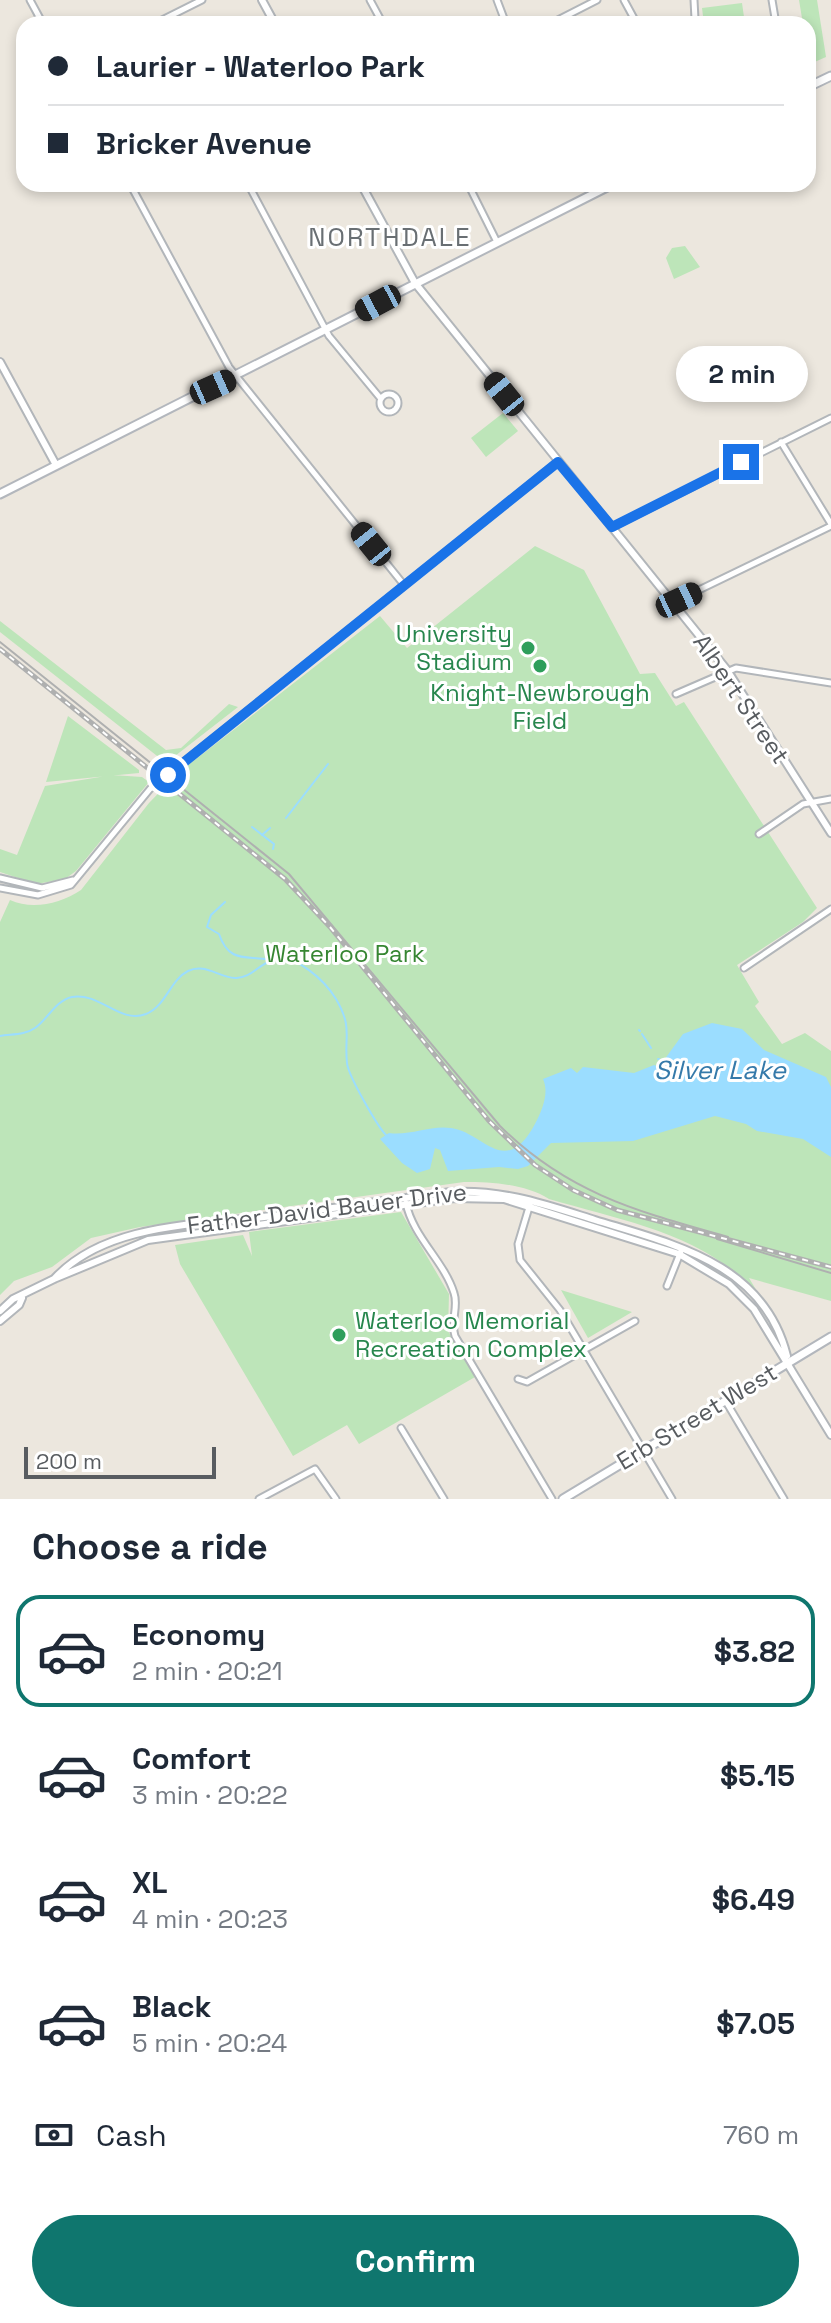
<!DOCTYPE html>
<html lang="en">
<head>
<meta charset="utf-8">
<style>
  body { margin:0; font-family:"Space Grotesk",sans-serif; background:#f2f2f3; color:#1f2937; height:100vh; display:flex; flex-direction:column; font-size:30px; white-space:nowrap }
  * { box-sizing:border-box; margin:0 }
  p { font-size:26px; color:#747a83 }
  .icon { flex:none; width:44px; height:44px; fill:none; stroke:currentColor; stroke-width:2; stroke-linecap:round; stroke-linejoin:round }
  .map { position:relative; height:1499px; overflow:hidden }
  .details { display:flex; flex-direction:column; background:#fff; flex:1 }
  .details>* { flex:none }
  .guide { position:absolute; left:16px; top:16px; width:800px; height:176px; border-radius:24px; box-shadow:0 4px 12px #0003; display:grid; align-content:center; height:176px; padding:0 32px; background:#fff }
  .scale { position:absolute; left:24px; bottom:20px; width:192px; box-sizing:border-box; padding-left:8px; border:4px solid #585c60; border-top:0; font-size:22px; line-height:28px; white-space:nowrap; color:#585c60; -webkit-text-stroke:6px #fff; paint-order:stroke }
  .end { position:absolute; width:36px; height:36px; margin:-18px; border:10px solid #1a73e8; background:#fff; box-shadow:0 0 0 4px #fff }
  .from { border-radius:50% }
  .bubble { position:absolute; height:56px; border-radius:28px; background:#fff; box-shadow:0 4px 12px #0003; font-size:26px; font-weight:600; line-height:56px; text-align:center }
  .car { position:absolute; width:24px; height:48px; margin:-24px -12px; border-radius:10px; box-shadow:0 0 6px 2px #0007; background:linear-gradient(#222 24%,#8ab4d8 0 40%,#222 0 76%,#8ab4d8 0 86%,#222 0) }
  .guide b { display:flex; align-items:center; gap:28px; height:76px; font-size:30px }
  .guide b+b { border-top:2px solid #e0e1e3 }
  .guide i { width:20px; height:20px; background:#1f2937 }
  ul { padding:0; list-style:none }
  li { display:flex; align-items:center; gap:24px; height:112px; margin:0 16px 12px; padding:0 16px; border:4px solid transparent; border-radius:24px }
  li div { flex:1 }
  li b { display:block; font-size:30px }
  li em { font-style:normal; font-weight:600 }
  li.on { border-color:#0f766e }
  li>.icon { width:72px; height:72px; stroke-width:1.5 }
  h2 { padding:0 32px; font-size:36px; line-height:96px }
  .pay { display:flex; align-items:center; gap:20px; height:88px; padding:0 32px; font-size:30px }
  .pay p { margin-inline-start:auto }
  .action { display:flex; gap:16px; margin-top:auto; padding:16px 32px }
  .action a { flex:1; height:92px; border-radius:48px; background:#0f766e; color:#fff; font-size:32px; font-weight:600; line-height:92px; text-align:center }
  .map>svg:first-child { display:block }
  .green { fill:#bde5b9 }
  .water { fill:#9bddff }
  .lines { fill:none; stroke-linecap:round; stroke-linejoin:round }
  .stream { stroke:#9bddff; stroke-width:2 }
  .minor-casing { stroke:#b2b6ba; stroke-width:9 }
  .tertiary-casing { stroke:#b2b6ba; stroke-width:10 }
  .secondary-casing { stroke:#b3b7bd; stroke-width:11 }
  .minor { stroke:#fff; stroke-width:5 }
  .tertiary { stroke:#fff; stroke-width:6 }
  .secondary { stroke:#fff; stroke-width:7 }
  .tram { stroke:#afb0b0; stroke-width:2 }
  .rail-casing { stroke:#afb0b0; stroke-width:5 }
  .rail { stroke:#fff; stroke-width:2; stroke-dasharray:6; stroke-linecap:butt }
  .route { stroke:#1a73e8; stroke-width:10 }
  .leisure-dot { fill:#2e9e5b; stroke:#fff; stroke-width:3 }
  .labels { text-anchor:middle; stroke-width:6; stroke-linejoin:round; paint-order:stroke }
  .leisure-label { font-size:24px; fill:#27864d; stroke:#fff; text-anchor:end }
  .street-label { font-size:24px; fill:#585c60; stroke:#fff }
  .park-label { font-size:24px; fill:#368632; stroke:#fff }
  .neighbourhood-label { font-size:26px; letter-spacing:2px; fill:#696f73; stroke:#fff }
  .water-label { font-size:26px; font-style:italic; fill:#357aaa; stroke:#fff }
</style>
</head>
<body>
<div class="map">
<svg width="831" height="1499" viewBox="0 0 831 1499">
  <rect width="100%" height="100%" fill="#ece7de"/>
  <path class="green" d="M799,0H817L826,57L810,64L808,24H803Z
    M742,3L745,24H704L702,8Z
    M685,246L700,267L674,279L666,258L672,248Z
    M503,413L518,431L486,457L471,438Z
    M535,546L584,570L640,674L655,673L676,706L684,702L817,908L803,922L737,965L759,1002L755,1006L782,1044L805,1033L831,1051V1301L749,1278L764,1303C713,1235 627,1222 549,1199C525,1184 493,1182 464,1182L140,1227L91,1238L52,1267L14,1281L0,1295V922L10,900C32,910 60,904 81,890L149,803L178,773L380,616L407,648Z
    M0,621L166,750L181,748L229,704L238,707L166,763L0,632Z
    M68,716L139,770V773L46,782Z
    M112,775L142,777L149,782L76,871L65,879L36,884L0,872V849L17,855L45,786Z
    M401,1212L449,1294L448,1331L475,1377L359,1444L347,1425L293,1456L180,1264L175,1245L243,1235L252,1256L249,1232Z
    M561,1290L632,1312L588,1338Z"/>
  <path class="water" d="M712,1023L742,1029L764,1050L826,1077L831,1087V1157L803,1139L757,1131L746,1124L715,1116L633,1141L551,1143L528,1166L518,1169L499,1167L448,1171L440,1150L435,1148L430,1169L417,1173L402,1163L380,1139L389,1133C410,1136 430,1125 451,1128C484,1132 506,1182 537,1120C543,1108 549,1092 543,1079L571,1068L577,1073L583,1067L634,1073L654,1065L659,1067L683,1034Z"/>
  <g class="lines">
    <path class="stream" d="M286,818L328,764
      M252,827L274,844L273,849
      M262,835L270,828
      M225,902L211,915L207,927L219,934C229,964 247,955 270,960
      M639,1030L640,1031
      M642,1034L651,1048
      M0,1036C12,1034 25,1035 35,1028C47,1020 56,1000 72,997C100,992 119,1024 146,1014C166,1006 170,980 188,971C205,963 218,977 235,978C250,979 259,964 273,960C296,953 325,981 336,999C353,1028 344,1036 347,1063C348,1075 378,1128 387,1136
      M658,1059H659"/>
    <defs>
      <path id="minor" d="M30,0L43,24
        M370,0L383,24
        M497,0L506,24
        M624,0L637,24
        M772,0L776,24
        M154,24L202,0
        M550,24L597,0
        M682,24L695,19L694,0
        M130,184L229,367L404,585
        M248,184L329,336L381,399
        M468,184L497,242
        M380 403a9 9 0 1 1 18 0a9 9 0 1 1-18 0Z
        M781,442L831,524
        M612,527L831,418
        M672,603L831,526
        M676,694L736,668L831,683
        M759,834L803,804L831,799
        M0,878L42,888L73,880
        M0,888L38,895L71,885L150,789L558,462
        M744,968L831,909
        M406,1203C413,1237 444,1261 454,1293C459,1307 450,1321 455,1336L552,1499
        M530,1204L518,1244L520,1260L560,1310L672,1499
        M667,1286L681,1251
        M518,1379L527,1382L635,1321
        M725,1400L784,1499
        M401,1428L444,1499
        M259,1499L315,1469L336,1499"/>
      <path id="tertiary" d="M262,0L275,24
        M361,184L415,283L727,670L831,833
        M0,362L56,465
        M54,1279C108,1220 208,1225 280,1215C337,1208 394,1199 451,1192C503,1189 547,1205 595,1220C673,1244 764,1263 787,1356
        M0,1311L13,1299L54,1279L148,1240L454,1198L504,1199L679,1254L729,1284L754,1309L831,1435
        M0,1321L19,1305L22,1298"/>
      <path id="secondary" d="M808,87L831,76
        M0,494L613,184
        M563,1499L831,1337"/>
    </defs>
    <use href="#minor" class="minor-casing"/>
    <use href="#tertiary" class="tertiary-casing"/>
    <use href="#secondary" class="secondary-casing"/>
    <use href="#minor" class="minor"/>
    <use href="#tertiary" class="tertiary"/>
    <use href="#secondary" class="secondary"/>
    <path class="tram" d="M0,642L289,874L500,1126C568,1194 640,1212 728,1237
      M717,1239L831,1273"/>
    <defs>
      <path id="rail" d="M0,649L285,879L330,927L489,1121L535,1165L573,1190L617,1210L831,1267"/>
    </defs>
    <use href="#rail" class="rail-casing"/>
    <use href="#rail" class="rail"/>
  </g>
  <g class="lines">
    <path class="route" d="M168,775L558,462L612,527L741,462"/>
  </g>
  <g class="leisure-dot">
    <circle cx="528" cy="648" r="8"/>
    <circle cx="540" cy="666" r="8"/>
    <circle cx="339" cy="1335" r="8"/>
  </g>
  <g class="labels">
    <g class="leisure-label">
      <text x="512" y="642">University<tspan x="512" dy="28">Stadium</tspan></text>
      <text x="540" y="701" text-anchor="middle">Knight-Newbrough<tspan x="540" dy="28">Field</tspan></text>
      <text x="355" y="1329" text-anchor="start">Waterloo Memorial<tspan x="355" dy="28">Recreation Complex</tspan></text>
    </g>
    <g class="street-label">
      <text transform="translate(741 699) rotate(56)" y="8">Albert Street</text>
      <text transform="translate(327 1209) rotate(-7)" y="8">Father David Bauer Drive</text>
      <text transform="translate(697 1417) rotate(-31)" y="8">Erb Street West</text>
    </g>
    <g class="park-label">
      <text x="345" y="962">Waterloo Park</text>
    </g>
    <g class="neighbourhood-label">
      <text x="390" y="246">NORTHDALE</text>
    </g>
    <g class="water-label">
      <text x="720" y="1079">Silver Lake</text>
    </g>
  </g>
</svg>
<div class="scale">200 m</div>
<i class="end from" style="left:168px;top:775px"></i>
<i class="end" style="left:741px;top:462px"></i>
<div class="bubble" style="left:676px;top:346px;width:132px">2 min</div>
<i class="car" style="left:378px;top:303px;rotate:242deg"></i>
<i class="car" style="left:213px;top:387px;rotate:66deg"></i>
<i class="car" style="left:504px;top:394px;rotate:321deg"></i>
<i class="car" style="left:371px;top:544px;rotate:321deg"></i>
<i class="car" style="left:679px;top:600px;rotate:65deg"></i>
<div class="guide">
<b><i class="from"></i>Laurier - Waterloo Park</b>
<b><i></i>Bricker Avenue</b>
</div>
</div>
<section class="details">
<h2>Choose a ride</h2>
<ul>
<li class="on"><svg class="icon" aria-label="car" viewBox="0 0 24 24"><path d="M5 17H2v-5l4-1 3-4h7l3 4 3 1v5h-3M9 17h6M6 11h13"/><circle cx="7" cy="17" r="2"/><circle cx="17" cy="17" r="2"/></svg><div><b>Economy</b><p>2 min · 20:21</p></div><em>$3.82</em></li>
<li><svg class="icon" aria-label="car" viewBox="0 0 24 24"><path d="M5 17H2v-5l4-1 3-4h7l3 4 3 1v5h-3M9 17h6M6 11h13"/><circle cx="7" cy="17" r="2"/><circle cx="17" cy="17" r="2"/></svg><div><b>Comfort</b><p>3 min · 20:22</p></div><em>$5.15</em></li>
<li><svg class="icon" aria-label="car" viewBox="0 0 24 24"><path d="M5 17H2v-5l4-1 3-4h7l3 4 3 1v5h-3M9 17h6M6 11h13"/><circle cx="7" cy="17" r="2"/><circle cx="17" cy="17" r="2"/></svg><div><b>XL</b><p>4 min · 20:23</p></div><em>$6.49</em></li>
<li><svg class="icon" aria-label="car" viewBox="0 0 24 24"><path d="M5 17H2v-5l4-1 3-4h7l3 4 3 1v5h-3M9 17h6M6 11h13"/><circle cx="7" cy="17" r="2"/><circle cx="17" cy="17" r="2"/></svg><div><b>Black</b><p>5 min · 20:24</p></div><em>$7.05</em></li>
</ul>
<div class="pay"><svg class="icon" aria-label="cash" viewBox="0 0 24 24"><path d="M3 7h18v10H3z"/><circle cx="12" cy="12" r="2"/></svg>Cash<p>760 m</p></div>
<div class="action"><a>Confirm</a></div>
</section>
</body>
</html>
